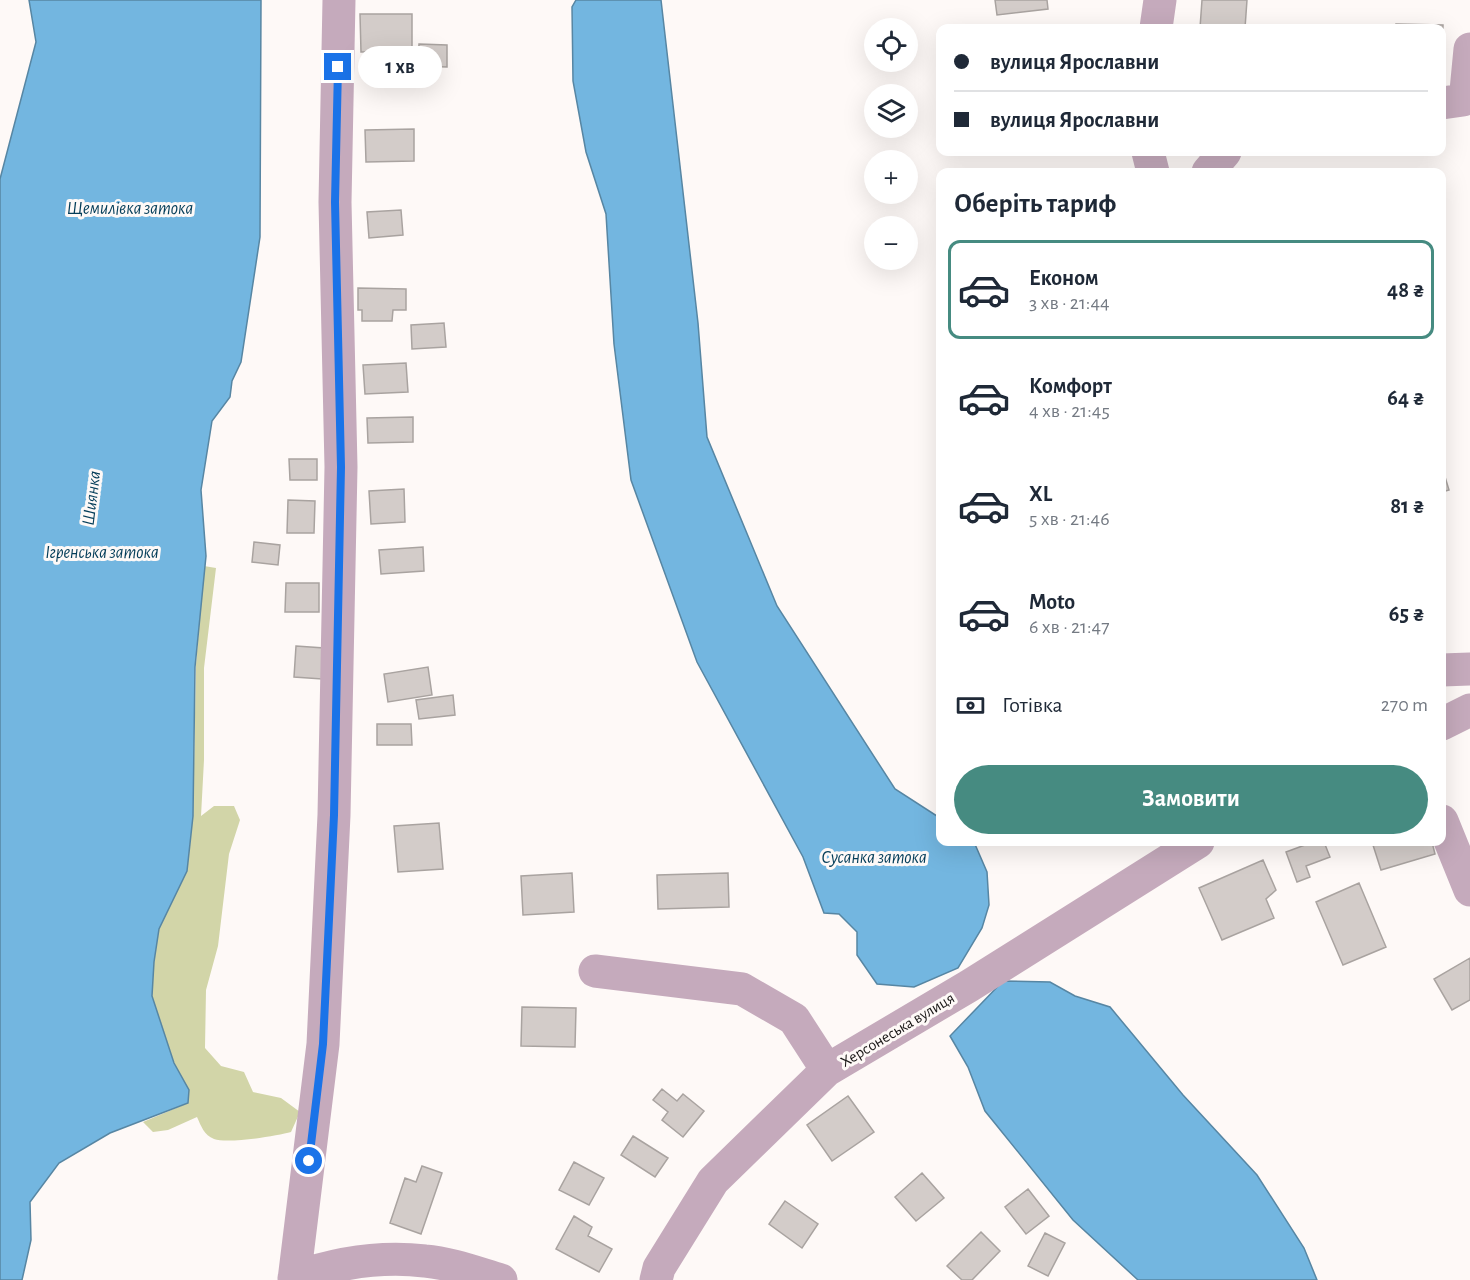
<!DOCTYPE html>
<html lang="uk">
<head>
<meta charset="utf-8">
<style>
  body { margin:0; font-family:"Alegreya Sans",sans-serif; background:#f2f2f3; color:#1f2937; height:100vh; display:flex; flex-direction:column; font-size:22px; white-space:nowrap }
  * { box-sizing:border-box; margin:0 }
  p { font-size:20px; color:#747a83 }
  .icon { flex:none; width:33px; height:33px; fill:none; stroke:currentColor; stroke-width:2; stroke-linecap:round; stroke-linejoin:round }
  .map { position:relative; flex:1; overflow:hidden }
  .side { position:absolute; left:936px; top:168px; width:510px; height:678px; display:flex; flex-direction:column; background:#fff; border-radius:12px; box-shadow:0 6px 24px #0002 }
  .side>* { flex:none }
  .guide { position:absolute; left:936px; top:24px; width:510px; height:132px; border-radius:12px; box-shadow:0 6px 24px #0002; display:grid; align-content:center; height:132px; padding:0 18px; background:#fff }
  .buttons { position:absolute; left:864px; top:18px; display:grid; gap:12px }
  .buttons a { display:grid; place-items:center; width:54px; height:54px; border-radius:50%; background:#fff; box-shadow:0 6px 24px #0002; font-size:30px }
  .end { position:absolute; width:27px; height:27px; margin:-14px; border:8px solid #1a73e8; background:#fff; box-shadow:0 0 0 3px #fff }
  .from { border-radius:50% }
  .bubble { position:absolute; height:42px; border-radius:21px; background:#fff; box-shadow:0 6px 24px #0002; font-size:20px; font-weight:700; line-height:42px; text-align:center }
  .guide b { display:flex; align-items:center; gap:21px; height:57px; font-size:22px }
  .guide b+b { border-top:2px solid #e0e1e3 }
  .guide i { width:15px; height:15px; background:#1f2937 }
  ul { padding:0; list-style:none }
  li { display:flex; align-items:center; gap:18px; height:99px; margin:0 12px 9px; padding:0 6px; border:3px solid transparent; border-radius:12px }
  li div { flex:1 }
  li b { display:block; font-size:22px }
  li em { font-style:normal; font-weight:700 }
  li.current { border-color:#468b81 }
  li>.icon { width:54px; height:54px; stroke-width:1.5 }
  h2 { padding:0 18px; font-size:27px; line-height:72px }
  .pay { display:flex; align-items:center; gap:15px; height:66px; padding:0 18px; font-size:22px }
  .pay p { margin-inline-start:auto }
  .primary-button { display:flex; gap:12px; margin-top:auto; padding:12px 18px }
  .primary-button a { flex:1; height:69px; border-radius:36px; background:#468b81; color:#fff; font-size:24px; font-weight:700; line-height:69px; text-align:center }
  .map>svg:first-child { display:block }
  .green { fill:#d2d5a8 }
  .water { fill:#73b6e0; stroke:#5786a3; stroke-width:1.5 }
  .building { fill:#d3ccc9; stroke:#a9a3a0; stroke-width:1.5 }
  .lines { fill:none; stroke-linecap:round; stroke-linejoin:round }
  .minor { stroke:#c5aabc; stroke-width:33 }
  .route { stroke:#1a73e8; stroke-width:8 }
  .labels { text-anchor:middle; stroke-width:6; stroke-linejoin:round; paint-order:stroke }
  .street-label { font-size:16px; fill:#171514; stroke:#fef9f7 }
  .water-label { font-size:18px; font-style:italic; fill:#043d59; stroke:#fef9f7 }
</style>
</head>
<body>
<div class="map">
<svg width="1470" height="1280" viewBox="0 0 1470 1280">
  <rect width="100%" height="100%" fill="#fef9f7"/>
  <path class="green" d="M204,566L216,568L204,668V760L201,816L214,806H234L240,820L229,854L218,946L206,990L205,1048L221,1066L244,1072L253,1092L281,1098L300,1112L291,1132C277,1136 228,1144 214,1139C204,1135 201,1126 197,1117L168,1130L153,1132L143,1122L188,1103L189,1090L174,1063L152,996L154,962L159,929L187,871L193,816L196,664Z"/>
  <path class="water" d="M29,0H261L260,237L241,362L232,381L230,397L212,421L201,490L206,556L195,667L193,816L187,871L159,929L154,962L152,996L174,1063L189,1090L188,1103L110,1133L59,1163L30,1202L31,1240L22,1280H0V179L36,42Z
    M576,0H661L698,323L707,437L777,606L895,789L940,818V842H974L987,872L989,905L982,928L958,968L914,987L877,984L857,955V932L839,914L824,913L803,857L697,662L631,480L614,344L606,214L586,152L573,81L572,7Z
    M1003,981L1050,982L1075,996L1110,1007L1183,1095L1257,1175L1304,1248L1317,1280H1138L1073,1220L985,1111L968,1067L950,1036Z"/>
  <path class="building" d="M995,0H1047L1048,9L997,15Z
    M1202,0H1247L1245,28H1200Z
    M360,14H412V51L361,52Z
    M1396,24L1443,25L1442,60V28H1396Z
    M419,44L447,45V67L418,66Z
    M414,129V161L366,162L365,130Z
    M401,210L403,235L369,238L367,212Z
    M358,288L406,289V310H393L392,321H362V310H358Z
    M444,323L446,347L412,349L411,325Z
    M406,363L408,392L365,394L363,365Z
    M413,417V442L368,443L367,418Z
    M289,459H317V480H290Z
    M1442,467L1449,490L1442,492Z
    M404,489L405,522L371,524L369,491Z
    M288,500L315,501L314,533H287Z
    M254,542L280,545L278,565L252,562Z
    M423,547L424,571L381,574L379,550Z
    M286,583H319V612H285Z
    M296,646L324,648L322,679L294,677Z
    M428,667L432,695L388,702L384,674Z
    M453,695L455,715L419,719L416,700Z
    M377,724H411L412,745H377Z
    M439,823L443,869L398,872L394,826Z
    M1313,842H1324L1330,857L1306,866L1310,877L1297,882L1286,852Z
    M1372,842H1432L1435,854L1381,870Z
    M1263,860L1276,890L1266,899L1274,918L1222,940L1199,888Z
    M572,873L574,912L523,915L521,876Z
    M728,873L729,907L658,909L657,875Z
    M1359,883L1386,947L1343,965L1316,902Z
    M1470,958V1000L1452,1010L1434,979Z
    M522,1007L576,1008L575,1047L521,1046Z
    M662,1089L677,1101L683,1094L704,1111L683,1137L662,1120L668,1112L653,1100Z
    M848,1096L874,1132L832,1161L807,1125Z
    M633,1136L668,1158L655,1177L621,1155Z
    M574,1162L604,1178L589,1205L559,1190Z
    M422,1166L442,1173L421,1234L390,1223L405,1178L416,1182Z
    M922,1173L944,1198L916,1221L895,1197Z
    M1028,1189L1049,1216L1026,1234L1005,1207Z
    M785,1201L818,1224L802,1248L769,1224Z
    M574,1216L592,1227L588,1236L612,1249L599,1272L556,1249Z
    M981,1232L1000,1251L972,1280H962L947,1266Z
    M1045,1233L1065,1243L1048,1276L1028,1266Z"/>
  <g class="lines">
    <path class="minor" d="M1156,28L1160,0
      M1442,103L1463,100L1466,91L1470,49
      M1148,152L1153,172
      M1208,172L1225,152
      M1442,670L1470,669
      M1442,724L1470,710
      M1442,821L1470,890
      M595,971L742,989L794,1019L827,1070
      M294,1278C336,1263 381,1256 425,1261C450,1263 477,1273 501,1280
      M294,1280L323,1044L334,815L341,467L335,202L339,0
      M656,1280L659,1268L713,1181L827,1070L969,986L1198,842"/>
  </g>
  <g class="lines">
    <path class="route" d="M309,1161L323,1044L334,815L341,467L335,202L338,67"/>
  </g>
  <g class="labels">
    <g class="street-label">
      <text transform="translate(897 1029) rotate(-31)" y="6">Херсонеська вулиця</text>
    </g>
    <g class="water-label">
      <text x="130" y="214">Щемилівка затока</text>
      <text transform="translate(91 498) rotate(-83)" y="6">Шиянка</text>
      <text x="102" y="558">Ігренська затока</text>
      <text x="874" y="863">Сусанка затока</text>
    </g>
  </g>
</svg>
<div class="buttons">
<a><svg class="icon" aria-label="locate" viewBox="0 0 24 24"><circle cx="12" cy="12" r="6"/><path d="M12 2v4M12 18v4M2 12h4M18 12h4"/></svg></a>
<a><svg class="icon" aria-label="layers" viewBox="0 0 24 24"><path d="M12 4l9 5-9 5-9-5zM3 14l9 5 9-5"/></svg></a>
<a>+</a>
<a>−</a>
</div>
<i class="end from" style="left:309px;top:1161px"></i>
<i class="end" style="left:338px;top:67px"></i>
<div class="bubble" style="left:358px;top:46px;width:84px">1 хв</div>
<div class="guide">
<b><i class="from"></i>вулиця Ярославни</b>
<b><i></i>вулиця Ярославни</b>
</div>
<section class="side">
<h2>Оберіть тариф</h2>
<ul>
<li class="current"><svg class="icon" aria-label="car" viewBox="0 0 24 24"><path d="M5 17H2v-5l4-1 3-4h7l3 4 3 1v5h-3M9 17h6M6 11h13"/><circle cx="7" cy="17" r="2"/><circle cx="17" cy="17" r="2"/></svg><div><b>Економ</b><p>3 хв · 21:44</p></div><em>48 ₴</em></li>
<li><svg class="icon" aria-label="car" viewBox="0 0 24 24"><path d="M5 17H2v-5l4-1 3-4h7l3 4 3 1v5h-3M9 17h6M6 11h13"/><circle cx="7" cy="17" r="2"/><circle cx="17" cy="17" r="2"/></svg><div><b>Комфорт</b><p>4 хв · 21:45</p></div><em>64 ₴</em></li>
<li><svg class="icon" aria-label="car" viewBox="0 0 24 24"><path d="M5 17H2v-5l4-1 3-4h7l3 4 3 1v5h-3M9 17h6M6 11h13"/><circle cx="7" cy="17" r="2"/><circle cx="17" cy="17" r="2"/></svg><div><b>XL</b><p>5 хв · 21:46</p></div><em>81 ₴</em></li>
<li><svg class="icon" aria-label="car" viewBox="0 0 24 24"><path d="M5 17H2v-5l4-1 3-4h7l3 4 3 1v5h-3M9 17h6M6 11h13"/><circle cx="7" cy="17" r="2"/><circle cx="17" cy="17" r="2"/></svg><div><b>Moto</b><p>6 хв · 21:47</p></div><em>65 ₴</em></li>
</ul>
<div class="pay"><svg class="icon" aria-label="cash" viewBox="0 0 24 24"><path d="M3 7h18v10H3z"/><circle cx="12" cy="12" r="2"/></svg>Готівка<p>270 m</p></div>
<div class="primary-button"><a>Замовити</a></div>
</section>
</div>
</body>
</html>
